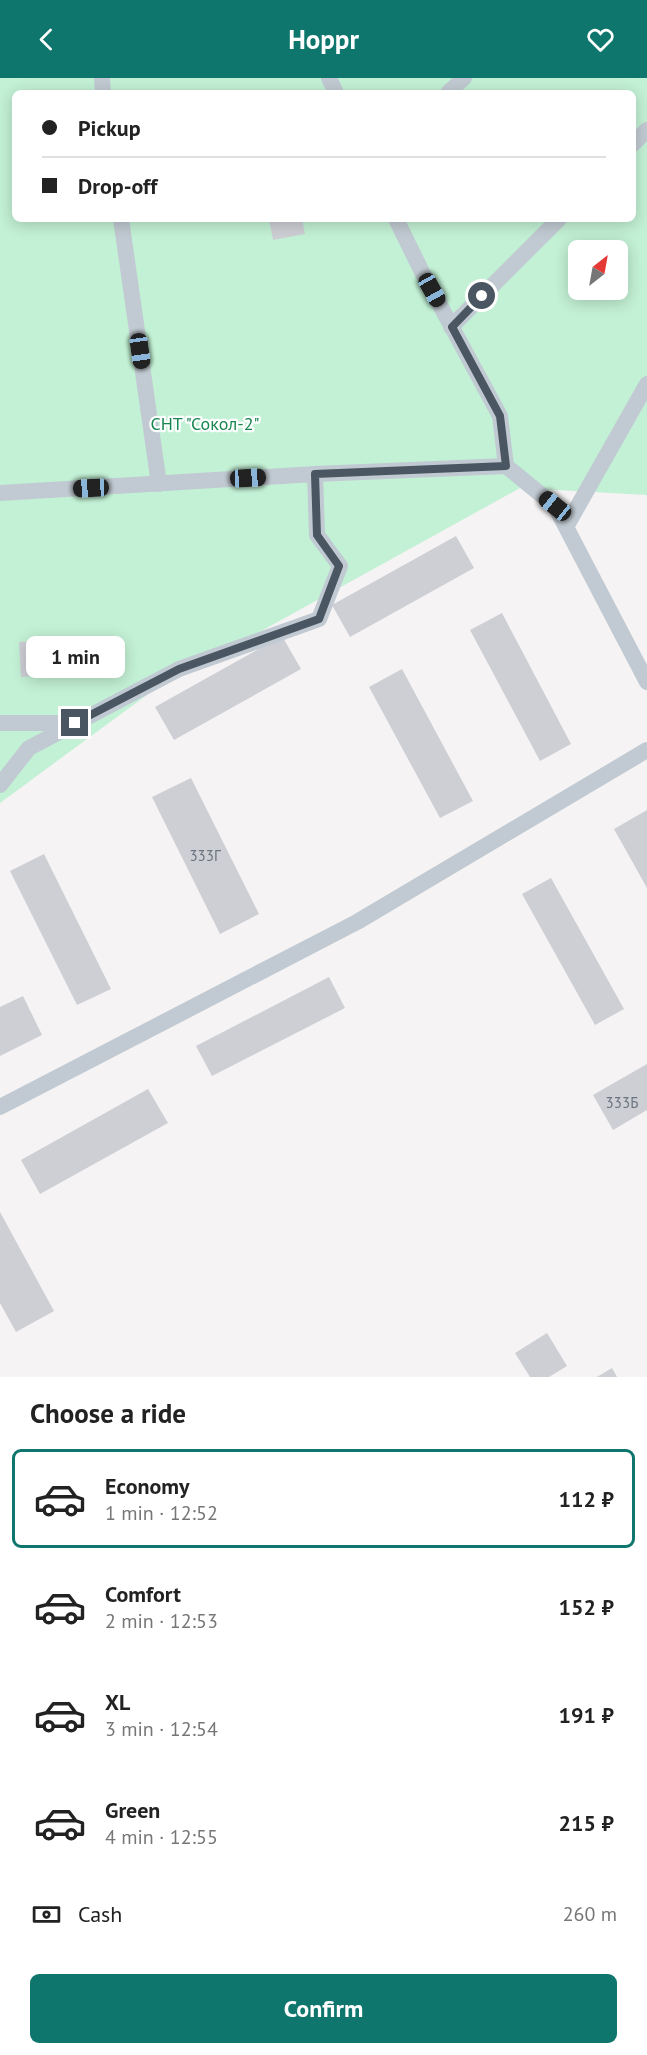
<!DOCTYPE html>
<html lang="en">
<head>
<meta charset="utf-8">
<style>
  body { margin:0; font-family:"PT Sans",sans-serif; background:#f6f6f6; color:#222; height:100vh; display:flex; flex-direction:column; font-size:22px; white-space:nowrap }
  * { box-sizing:border-box; margin:0 }
  p { font-size:20px; color:#767676 }
  .icon { flex:none; width:33px; height:33px; fill:none; stroke:currentColor; stroke-width:2; stroke-linecap:round; stroke-linejoin:round }
  .map { position:relative; height:1299px; overflow:hidden }
  .side { display:flex; flex-direction:column; background:#fff; flex:1 }
  .side>* { flex:none }
  .banner { position:absolute; left:12px; top:12px; width:624px; height:132px; border-radius:9px; box-shadow:0 3px 15px #0003; display:grid; align-content:center; height:132px; padding:0 30px; background:#fff }
  .needle { width:39px; rotate:31deg }
  .controls { position:absolute; left:568px; top:162px; display:grid; gap:12px }
  .controls a { display:grid; place-items:center; width:60px; height:60px; border-radius:9px; background:#fff; box-shadow:0 3px 15px #0003; font-size:30px }
  .end { position:absolute; width:27px; height:27px; margin:-14px; border:8px solid #4a5661; background:#fff; box-shadow:0 0 0 3px #fff }
  .from { border-radius:50% }
  .bubble { position:absolute; height:42px; border-radius:9px; background:#fff; box-shadow:0 3px 15px #0003; font-size:20px; font-weight:800; line-height:42px; text-align:center }
  .car { position:absolute; width:18px; height:36px; margin:-18px -9px; border-radius:8px; box-shadow:0 0 4px 2px #0007; background:linear-gradient(#222 24%,#8ab4d8 0 40%,#222 0 76%,#8ab4d8 0 86%,#222 0) }
  .banner b { display:flex; align-items:center; gap:21px; height:57px; font-size:22px }
  .banner b+b { border-top:2px solid #e0e0e0 }
  .banner i { width:15px; height:15px; background:#222 }
  ul { padding:0; list-style:none }
  li { display:flex; align-items:center; gap:18px; height:99px; margin:0 12px 9px; padding:0 18px; border:3px solid transparent; border-radius:9px }
  li div { flex:1 }
  li b { display:block; font-size:22px }
  li em { font-style:normal; font-weight:800 }
  li.active { border-color:#0f766e }
  li>.icon { width:54px; height:54px; stroke-width:1.5 }
  h2 { padding:0 30px; font-size:27px; line-height:72px }
  .pay { display:flex; align-items:center; gap:15px; height:66px; padding:0 30px; font-size:22px }
  .pay p { margin-inline-start:auto }
  .button { display:flex; gap:12px; margin-top:auto; padding:12px 30px }
  .button a { flex:1; height:69px; border-radius:9px; background:#0f766e; color:#fff; font-size:24px; font-weight:800; line-height:69px; text-align:center }
  header { display:flex; justify-content:space-between; align-items:center; height:78px; padding:0 30px; background:#0f766e; color:#fff; font-size:27px; font-weight:800 }
  .map>svg:first-child { display:block }
  .green { fill:#c3f1d5; fill-rule:evenodd }
  .building { fill:#cdcfd5 }
  .lines { fill:none; stroke-linecap:round; stroke-linejoin:round }
  .minor { stroke:#c1cad2; stroke-width:16 }
  .route { stroke:#4a5661; stroke-width:8 }
  .labels { text-anchor:middle; stroke-width:4.5; stroke-linejoin:round; paint-order:stroke }
  .number-label { font-size:15px; fill:#6b747e }
  .park-label { font-size:18px; fill:#17864f; stroke:#fff }
</style>
</head>
<body>
<header><svg class="icon" aria-label="back" viewBox="0 0 24 24"><path d="M15 5l-7 7 7 7"/></svg>Hoppr<svg class="icon" aria-label="heart" viewBox="0 0 24 24"><path d="M12 20l-8-8c-3-5 5-10 8-4 3-6 11-1 8 4z"/></svg></header>
<div class="map">
<svg width="647" height="1299" viewBox="0 0 647 1299">
  <rect width="100%" height="100%" fill="#f5f3f3"/>
  <path class="green" d="M0,0H647V417L520,410L151,614L0,725ZM15,15H633V141H15ZM579,172H618V212H579Z"/>
  <path class="building" d="M269,141H302L305,156L273,162Z
    M456,458L474,490L350,559L332,527Z
    M502,535L571,666L540,683L470,552Z
    M282,558L301,591L174,662L155,629Z
    M49,563L51,597L21,599L19,564Z
    M402,591L473,723L440,740L369,609Z
    M191,700L259,836L220,856L152,719Z
    M647,732V810L614,751Z
    M44,776L111,911L77,927L10,793Z
    M551,800L624,931L595,947L522,816Z
    M329,899L345,930L212,998L196,968Z
    M23,918L42,957L0,978V929Z
    M647,986V1032L613,1052L593,1017Z
    M148,1011L168,1045L40,1116L21,1082Z
    M0,1134L54,1233L16,1254L0,1225Z
    M547,1255L567,1288L549,1299H530L515,1275Z
    M612,1290L617,1299H597Z"/>
  <g class="lines">
    <path class="minor" d="M102,0L103,15
      M329,0L336,15
      M448,15L464,0
      M633,66L647,52
      M121,141L159,406
      M396,141L422,194L500,338L506,388
      M451,249L559,141
      M0,415L315,396
      M566,449L647,306
      M0,645H71
      M0,707L29,670L179,591L319,541L340,488L317,457L315,396L506,388L555,428L647,604
      M0,1029L357,844L647,672"/>
  </g>
  <g class="lines">
    <path class="route" d="M75,645L179,591L319,541L339,488L317,457L315,396L506,388L500,338L452,249L482,218"/>
  </g>
  <g class="labels">
    <g class="number-label">
      <text x="205" y="783">333Г</text>
      <text x="622" y="1030">333Б</text>
    </g>
    <g class="park-label">
      <text x="205" y="352">СНТ "Сокол-2"</text>
    </g>
  </g>
</svg>
<div class="controls">
<a><svg class="needle" viewBox="-14 -14 28 28"><path d="M0-13l5 13h-10z" fill="#e53935"/><path d="M0 13l5-13h-10z" fill="#767676"/></svg></a>
</div>
<i class="end from" style="left:482px;top:218px"></i>
<i class="end" style="left:75px;top:645px"></i>
<div class="bubble" style="left:26px;top:558px;width:99px">1 min</div>
<i class="car" style="left:432px;top:212px;rotate:151deg"></i>
<i class="car" style="left:140px;top:273px;rotate:172deg"></i>
<i class="car" style="left:248px;top:400px;rotate:87deg"></i>
<i class="car" style="left:91px;top:410px;rotate:267deg"></i>
<i class="car" style="left:555px;top:428px;rotate:309deg"></i>
<div class="banner">
<b><i class="from"></i>Pickup</b>
<b><i></i>Drop-off</b>
</div>
</div>
<section class="side">
<h2>Choose a ride</h2>
<ul>
<li class="active"><svg class="icon" aria-label="car" viewBox="0 0 24 24"><path d="M5 17H2v-5l4-1 3-4h7l3 4 3 1v5h-3M9 17h6M6 11h13"/><circle cx="7" cy="17" r="2"/><circle cx="17" cy="17" r="2"/></svg><div><b>Economy</b><p>1 min · 12:52</p></div><em>112 ₽</em></li>
<li><svg class="icon" aria-label="car" viewBox="0 0 24 24"><path d="M5 17H2v-5l4-1 3-4h7l3 4 3 1v5h-3M9 17h6M6 11h13"/><circle cx="7" cy="17" r="2"/><circle cx="17" cy="17" r="2"/></svg><div><b>Comfort</b><p>2 min · 12:53</p></div><em>152 ₽</em></li>
<li><svg class="icon" aria-label="car" viewBox="0 0 24 24"><path d="M5 17H2v-5l4-1 3-4h7l3 4 3 1v5h-3M9 17h6M6 11h13"/><circle cx="7" cy="17" r="2"/><circle cx="17" cy="17" r="2"/></svg><div><b>XL</b><p>3 min · 12:54</p></div><em>191 ₽</em></li>
<li><svg class="icon" aria-label="car" viewBox="0 0 24 24"><path d="M5 17H2v-5l4-1 3-4h7l3 4 3 1v5h-3M9 17h6M6 11h13"/><circle cx="7" cy="17" r="2"/><circle cx="17" cy="17" r="2"/></svg><div><b>Green</b><p>4 min · 12:55</p></div><em>215 ₽</em></li>
</ul>
<div class="pay"><svg class="icon" aria-label="cash" viewBox="0 0 24 24"><path d="M3 7h18v10H3z"/><circle cx="12" cy="12" r="2"/></svg>Cash<p>260 m</p></div>
<div class="button"><a>Confirm</a></div>
</section>
</body>
</html>
